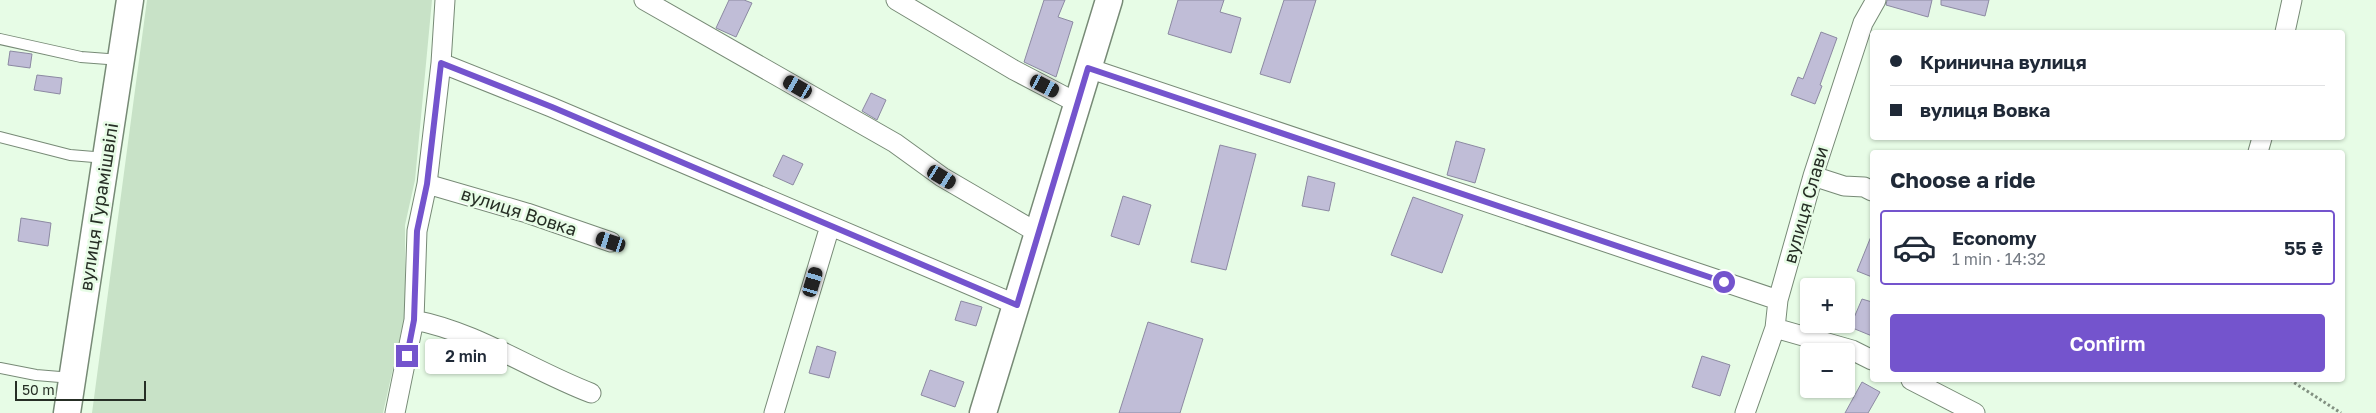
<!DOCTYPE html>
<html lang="en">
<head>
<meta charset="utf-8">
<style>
  body { margin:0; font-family:"Golos Text",sans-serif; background:#f2f2f3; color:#1f2937; height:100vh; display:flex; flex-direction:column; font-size:19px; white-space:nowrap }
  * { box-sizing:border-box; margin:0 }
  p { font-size:16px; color:#747a83 }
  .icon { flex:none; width:28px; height:28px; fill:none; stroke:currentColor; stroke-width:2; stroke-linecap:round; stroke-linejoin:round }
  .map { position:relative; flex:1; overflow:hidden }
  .side { position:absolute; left:1870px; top:150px; width:475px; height:232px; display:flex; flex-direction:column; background:#fff; border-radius:5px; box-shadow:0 1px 4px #0004 }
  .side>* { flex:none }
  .banner { position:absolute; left:1870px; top:30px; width:475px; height:110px; border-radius:5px; box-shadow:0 1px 4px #0004; display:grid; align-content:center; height:110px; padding:0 20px; background:#fff }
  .controls { position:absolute; left:1800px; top:278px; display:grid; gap:10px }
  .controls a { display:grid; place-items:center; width:55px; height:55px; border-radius:5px; background:#fff; box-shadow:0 1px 4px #0004; font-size:25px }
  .scale { position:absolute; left:15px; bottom:12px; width:131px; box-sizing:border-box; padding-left:5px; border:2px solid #262e25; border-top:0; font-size:14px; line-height:18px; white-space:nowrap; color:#262e25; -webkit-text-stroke:4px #e7fce6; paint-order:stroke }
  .end { position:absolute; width:22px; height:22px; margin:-11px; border:6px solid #7454cd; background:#fff; box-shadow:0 0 0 2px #fff }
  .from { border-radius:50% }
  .bubble { position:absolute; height:35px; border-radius:5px; background:#fff; box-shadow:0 1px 4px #0004; font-size:16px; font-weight:600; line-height:35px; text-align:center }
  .car { position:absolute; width:15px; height:30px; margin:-15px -8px; border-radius:6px; box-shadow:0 0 4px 1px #0007; background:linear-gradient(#222 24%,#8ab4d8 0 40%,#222 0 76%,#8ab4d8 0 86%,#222 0) }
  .banner b { display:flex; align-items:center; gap:18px; height:48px; font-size:19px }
  .banner b+b { border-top:1px solid #e0e1e3 }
  .banner i { width:12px; height:12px; background:#1f2937 }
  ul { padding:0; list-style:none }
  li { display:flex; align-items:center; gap:15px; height:75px; margin:0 10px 8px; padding:0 10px; border:2px solid transparent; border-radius:5px }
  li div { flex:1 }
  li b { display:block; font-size:19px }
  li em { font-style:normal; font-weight:600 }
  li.current { border-color:#7454cd }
  li>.icon { width:45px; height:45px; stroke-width:1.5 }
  h2 { padding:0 20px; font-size:22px; line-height:60px }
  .cta { display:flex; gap:10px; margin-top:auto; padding:10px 20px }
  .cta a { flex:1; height:58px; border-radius:5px; background:#7454cd; color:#fff; font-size:20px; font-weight:600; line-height:58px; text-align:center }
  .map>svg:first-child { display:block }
  .green { fill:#c8e2c7 }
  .building { fill:#c0bdd7; stroke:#8c89a2 }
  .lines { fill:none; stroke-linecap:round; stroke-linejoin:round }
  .lane-casing { stroke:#778a76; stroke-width:12 }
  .street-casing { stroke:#778a76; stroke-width:21 }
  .secondary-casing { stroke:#778a76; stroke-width:29 }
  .path { stroke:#829081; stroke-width:3; stroke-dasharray:2.5 2.5; stroke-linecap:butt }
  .lane { stroke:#fff; stroke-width:10 }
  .street { stroke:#fff; stroke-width:19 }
  .secondary { stroke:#fff; stroke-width:26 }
  .route { stroke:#7454cd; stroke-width:6 }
  .labels { text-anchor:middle; stroke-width:5; stroke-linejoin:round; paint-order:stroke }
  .street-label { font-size:18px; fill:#262e25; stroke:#e7fce6 }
</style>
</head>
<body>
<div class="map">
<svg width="2376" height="413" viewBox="0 0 2376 413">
  <rect width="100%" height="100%" fill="#e7fce6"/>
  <path class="green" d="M147,0H432L415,180L405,225V315L383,413H92Z"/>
  <path class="building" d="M729,0H744L752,3L736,37L716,28Z
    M1044,0H1065L1058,17L1073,22L1056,77L1024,62Z
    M1178,0H1224L1220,12L1241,18L1231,53L1168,34Z
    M1284,0H1316L1290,83L1260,74Z
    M1887,0H1932L1928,17L1886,5Z
    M1941,0H1989L1985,16L1941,5Z
    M1821,32L1837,38L1820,85L1822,86L1815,104L1791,95L1798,77L1803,79Z
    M10,51L32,54L30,68L8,65Z
    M37,75L62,78L60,94L34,90Z
    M871,93L886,100L877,120L862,111Z
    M1456,141L1485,149L1475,183L1447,175Z
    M1220,145L1256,154L1226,270L1191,262Z
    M783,155L803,164L793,185L773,176Z
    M1308,176L1335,183L1329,211L1302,206Z
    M1123,196L1151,205L1139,245L1111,236Z
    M1413,197L1463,215L1442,273L1391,255Z
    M21,218L51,223L48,246L18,241Z
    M1872,234V277L1857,271Z
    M1862,299L1872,302V336L1850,327Z
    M961,301L982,307L976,326L955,320Z
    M1148,322L1203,339L1180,413H1119Z
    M817,346L836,352L829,378L809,373Z
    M1702,356L1730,365L1720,396L1692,387Z
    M930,370L964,382L955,407L921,395Z
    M1862,382L1880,392L1868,413H1845Z"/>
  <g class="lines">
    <defs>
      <path id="lane" d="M0,39L81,57L121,60
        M0,137L70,155L106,158
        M0,368L36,375L72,378"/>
      <path id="street" d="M644,0L895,143L942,177L1038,233
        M896,0L1014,70L1077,103
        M2285,32L2292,0
        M441,63L551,107L1017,305
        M1088,68L1778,300
        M2258,152L2262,138
        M1813,176L1844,186L1864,187L1872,191
        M427,184L527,213L611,242
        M414,320C477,332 531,370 591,393
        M1775,328L1852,350L1872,360
        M1911,380L1975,413
        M395,413L414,320L417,231L427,184L441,63L445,0
        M774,413L830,226
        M1745,413L1775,328L1778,300L1813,176L1863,23L1876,0"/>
      <path id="secondary" d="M67,413L130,0
        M983,413L1109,0"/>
    </defs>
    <use href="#lane" class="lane-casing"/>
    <use href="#street" class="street-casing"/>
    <use href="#secondary" class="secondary-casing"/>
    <path class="path" d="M2290,380L2341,413"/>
    <use href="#lane" class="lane"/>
    <use href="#street" class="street"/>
    <use href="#secondary" class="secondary"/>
  </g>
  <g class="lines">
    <path class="route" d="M407,356L414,320L417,231L427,184L441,63L552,107L1017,305L1088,68L1724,282"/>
  </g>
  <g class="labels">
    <g class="street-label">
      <text transform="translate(1806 205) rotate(-74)" y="6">вулиця Слави</text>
      <text transform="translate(99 207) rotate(-81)" y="6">вулиця Гурамішвілі</text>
      <text transform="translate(519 212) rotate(18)" y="6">вулиця Вовка</text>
    </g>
  </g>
</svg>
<div class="controls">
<a>+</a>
<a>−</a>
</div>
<div class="scale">50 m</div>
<i class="end from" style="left:1724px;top:282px"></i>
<i class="end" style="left:407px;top:356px"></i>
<div class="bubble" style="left:425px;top:339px;width:82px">2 min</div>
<i class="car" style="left:1045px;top:86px;rotate:117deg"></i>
<i class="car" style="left:798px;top:87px;rotate:300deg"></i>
<i class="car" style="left:942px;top:177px;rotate:121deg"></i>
<i class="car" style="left:611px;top:242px;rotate:288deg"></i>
<i class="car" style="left:813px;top:282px;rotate:17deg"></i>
<div class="banner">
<b><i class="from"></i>Кринична вулиця</b>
<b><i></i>вулиця Вовка</b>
</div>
<section class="side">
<h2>Choose a ride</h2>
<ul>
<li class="current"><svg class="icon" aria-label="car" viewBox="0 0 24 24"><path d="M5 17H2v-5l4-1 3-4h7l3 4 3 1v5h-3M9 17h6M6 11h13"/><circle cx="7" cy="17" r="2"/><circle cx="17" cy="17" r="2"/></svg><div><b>Economy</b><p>1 min · 14:32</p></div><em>55 ₴</em></li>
</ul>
<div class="cta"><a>Confirm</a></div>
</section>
</div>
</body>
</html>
